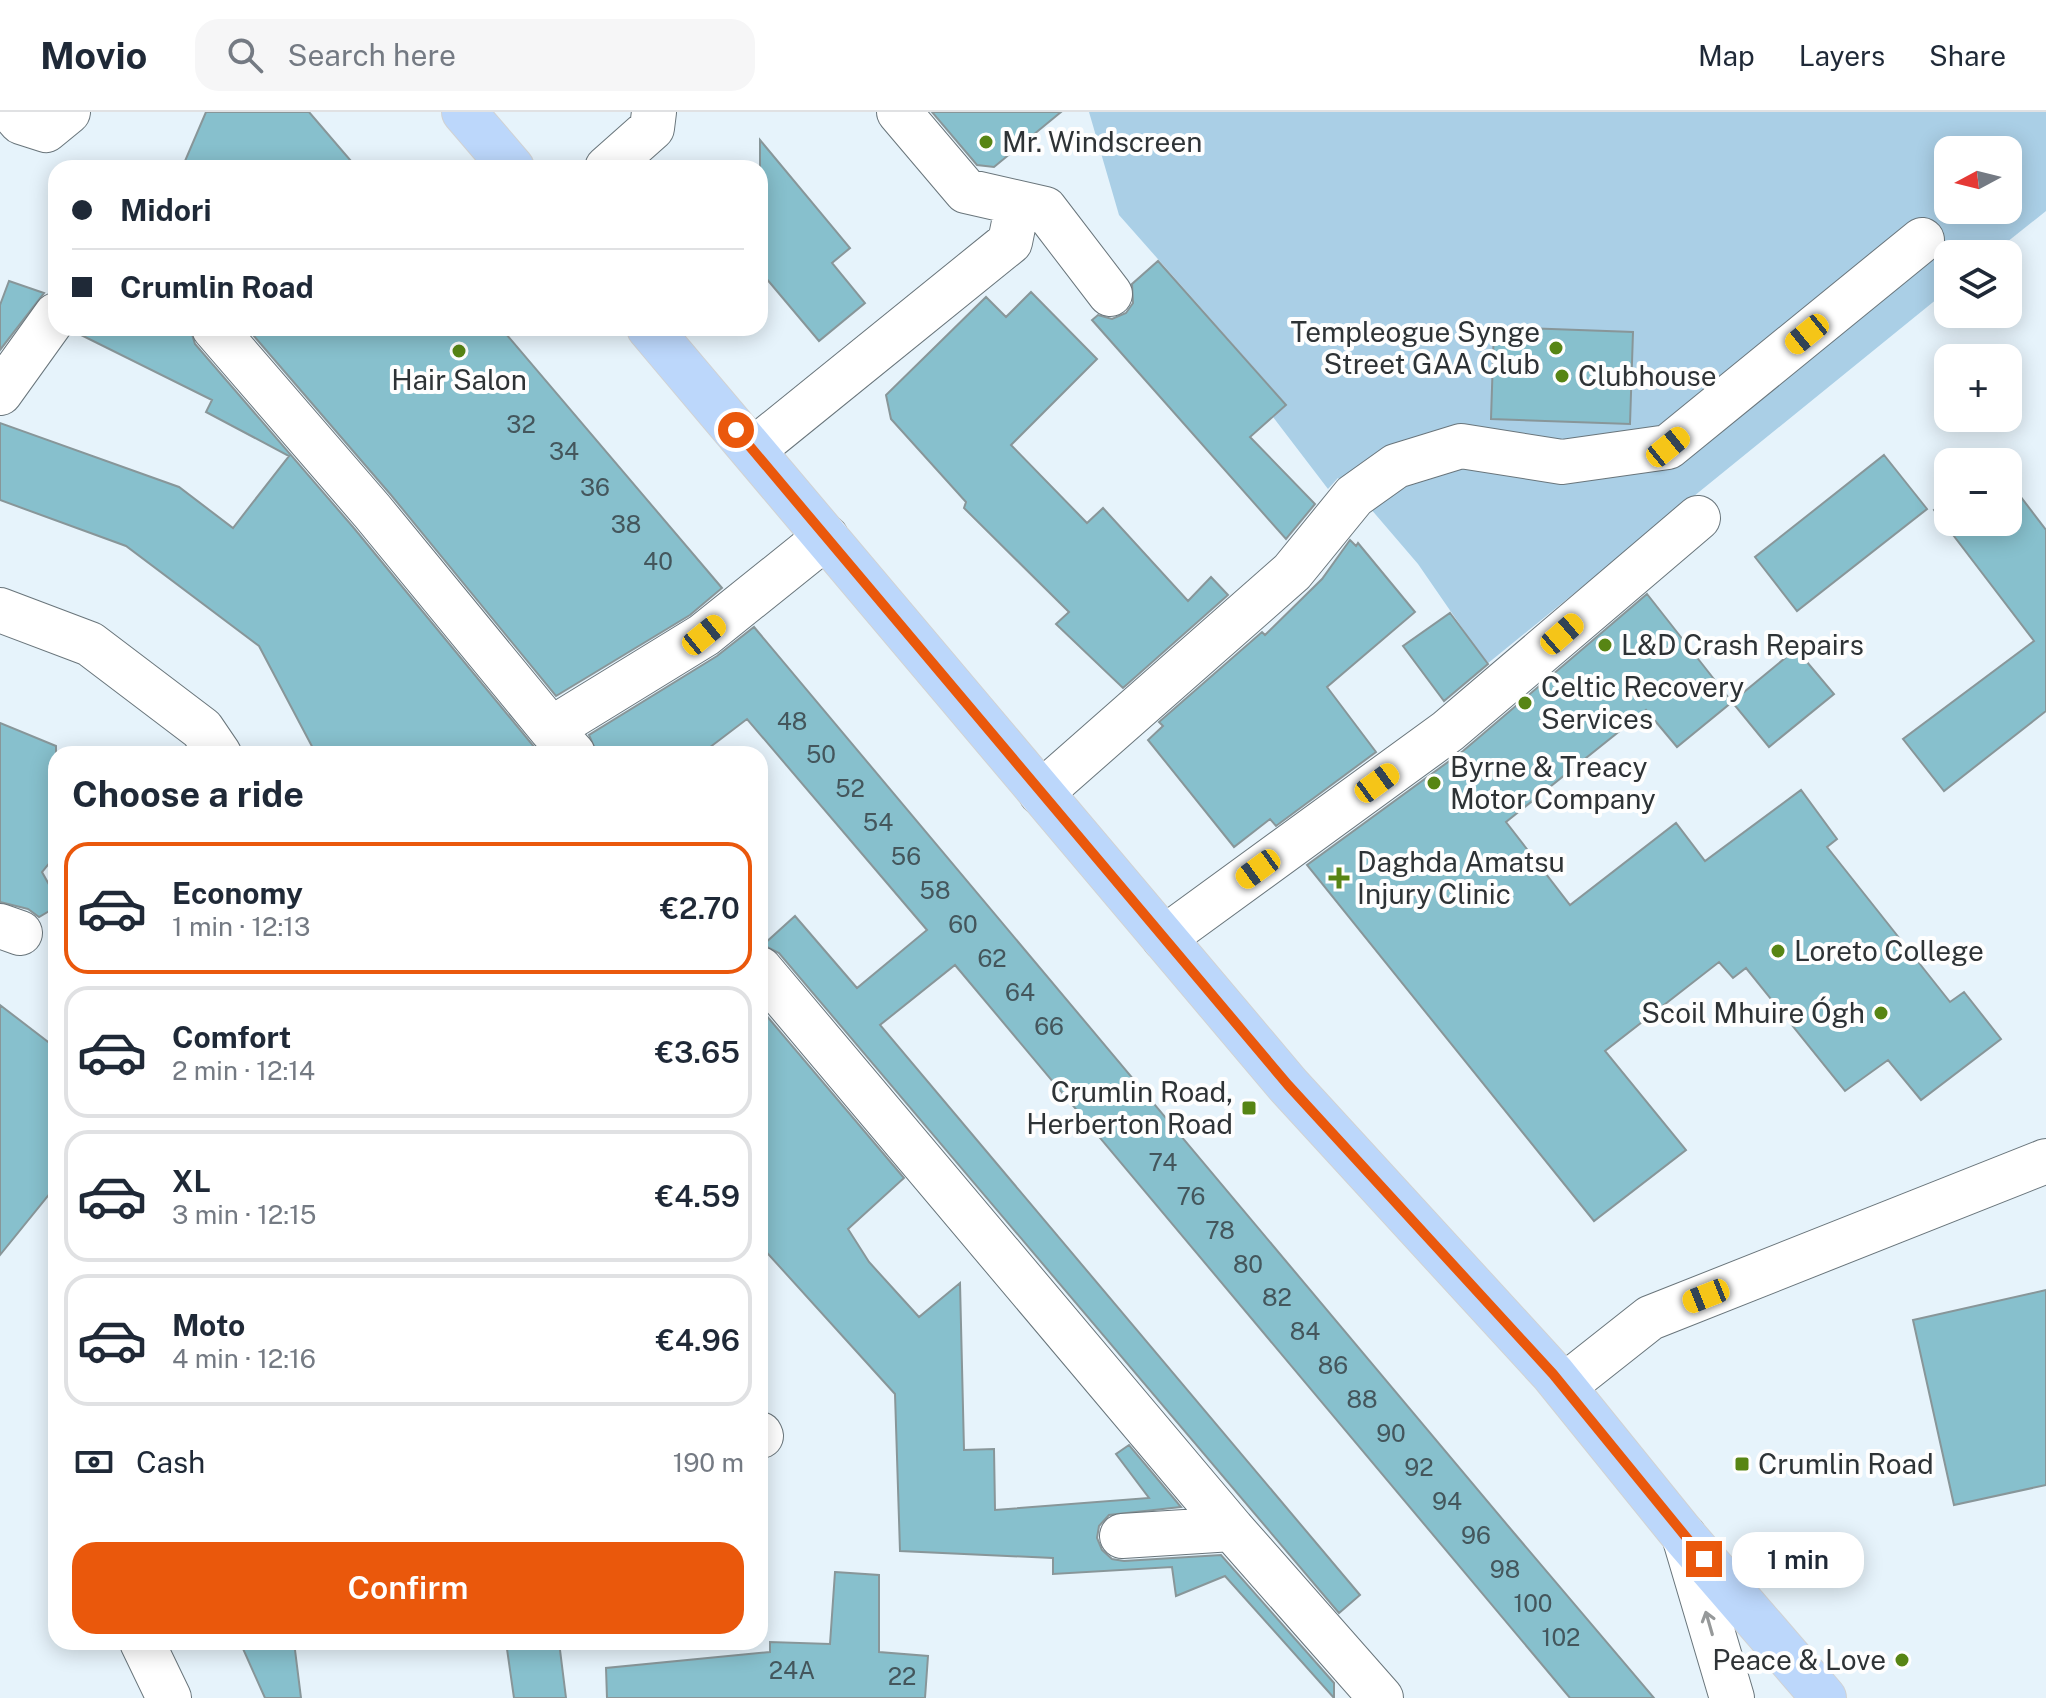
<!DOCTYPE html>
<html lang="en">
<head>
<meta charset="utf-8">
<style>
  body { margin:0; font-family:"Public Sans",sans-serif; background:#f6f6f7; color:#1f2937; height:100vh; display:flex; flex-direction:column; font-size:30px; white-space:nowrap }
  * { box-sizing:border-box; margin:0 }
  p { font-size:26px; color:#747a83 }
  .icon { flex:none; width:44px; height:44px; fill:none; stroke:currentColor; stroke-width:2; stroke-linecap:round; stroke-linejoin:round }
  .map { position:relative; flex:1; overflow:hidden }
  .sheet { position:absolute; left:48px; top:634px; width:720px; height:904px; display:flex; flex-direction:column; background:#fff; border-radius:24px; box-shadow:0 4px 20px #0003 }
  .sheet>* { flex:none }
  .hud { position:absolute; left:48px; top:48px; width:720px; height:176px; border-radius:24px; box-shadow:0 4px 20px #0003; display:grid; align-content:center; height:176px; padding:0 24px; background:#fff }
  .needle { width:52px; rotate:263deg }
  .fabs { position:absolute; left:1934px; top:24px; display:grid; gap:16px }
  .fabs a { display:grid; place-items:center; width:88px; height:88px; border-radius:16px; background:#fff; box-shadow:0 4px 20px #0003; font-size:40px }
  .end { position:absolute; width:36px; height:36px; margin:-18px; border:10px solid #ea580c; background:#fff; box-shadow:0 0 0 4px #fff }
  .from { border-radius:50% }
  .bubble { position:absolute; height:56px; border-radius:24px; background:#fff; box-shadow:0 4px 20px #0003; font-size:26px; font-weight:600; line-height:56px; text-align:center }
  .car { position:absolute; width:24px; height:48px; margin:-24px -12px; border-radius:10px; box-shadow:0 0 6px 2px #0007; background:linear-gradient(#f5c518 24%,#345 0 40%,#f5c518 0 76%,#345 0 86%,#f5c518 0) }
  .hud b { display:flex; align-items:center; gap:28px; height:76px; font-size:30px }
  .hud b+b { border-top:2px solid #e0e1e3 }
  .hud i { width:20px; height:20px; background:#1f2937 }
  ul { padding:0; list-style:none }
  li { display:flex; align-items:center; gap:24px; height:132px; margin:0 16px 12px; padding:0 8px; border:4px solid #e0e1e3; border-radius:24px }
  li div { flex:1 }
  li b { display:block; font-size:30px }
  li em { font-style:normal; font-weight:600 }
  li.active { border-color:#ea580c }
  li>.icon { width:72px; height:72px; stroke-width:1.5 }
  h2 { padding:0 24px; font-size:36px; line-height:96px }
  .pay { display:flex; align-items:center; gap:20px; height:88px; padding:0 24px; font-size:30px }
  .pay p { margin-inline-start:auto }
  .button { display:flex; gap:16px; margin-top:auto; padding:16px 24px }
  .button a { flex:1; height:92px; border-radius:24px; background:#ea580c; color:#fff; font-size:32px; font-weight:600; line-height:92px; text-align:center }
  header { display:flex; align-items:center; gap:48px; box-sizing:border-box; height:112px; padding:0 40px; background:#fff; border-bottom:2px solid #e0e1e3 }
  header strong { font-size:38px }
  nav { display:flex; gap:44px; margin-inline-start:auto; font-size:28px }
  .search { width:560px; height:72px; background:#f6f6f7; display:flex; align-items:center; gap:20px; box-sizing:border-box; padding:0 28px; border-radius:24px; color:#747a83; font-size:30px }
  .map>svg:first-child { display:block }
  .green { fill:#aacfe6; fill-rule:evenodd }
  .building { fill:#87c0cd; stroke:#889699; stroke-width:2 }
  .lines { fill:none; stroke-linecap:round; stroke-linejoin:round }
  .minor-casing { stroke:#69757b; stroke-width:46 }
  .major-casing { stroke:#d1d2d3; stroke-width:46 }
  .minor { stroke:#fff; stroke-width:44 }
  .major { stroke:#bcd7fb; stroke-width:44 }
  .oneway { stroke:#96999a }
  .route { stroke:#ea580c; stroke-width:10 }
  .poi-dot { fill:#578514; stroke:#fefefe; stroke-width:3 }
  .labels { text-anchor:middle; stroke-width:8; stroke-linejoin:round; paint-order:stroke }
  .number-label { font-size:24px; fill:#44565c }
  .poi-label { font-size:28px; fill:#2e3336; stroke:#fefefe; text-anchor:start }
</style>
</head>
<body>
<header>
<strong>Movio</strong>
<div class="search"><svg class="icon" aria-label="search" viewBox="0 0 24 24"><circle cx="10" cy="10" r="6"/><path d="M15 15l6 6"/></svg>Search here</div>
<nav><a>Map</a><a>Layers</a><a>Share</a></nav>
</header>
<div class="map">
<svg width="2046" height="1586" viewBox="0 0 2046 1586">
  <rect width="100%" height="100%" fill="#e6f3fb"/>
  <path class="green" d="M1089,0H2046V99L1992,142H1948V178L1487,552L1418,452L1370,396L1366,398L1338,366L1328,377L1273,305L1286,292L1119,103ZM1948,38H2008V98H1948Z"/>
  <path class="building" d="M206,0H309L357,56H182Z
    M932,0H1061L994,55L977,53Z
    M760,28L850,136L832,151L865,191L819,229L760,159Z
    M1158,149L1286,293L1250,325L1315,392L1286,427L1092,208L1098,203L1112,207L1126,201L1133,191L1132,172Z
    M9,169L44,181L0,238V193Z
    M1031,180L1097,247L1011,333L1087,411L1103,396L1188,489L1211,465L1228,483L1123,576L1056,512L1069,500L964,396L966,390L891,307L886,283L986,185L1006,205Z
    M1494,215L1633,220L1630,312L1491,307Z
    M77,216H190L195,232L353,415L540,642H316L259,534L126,434L0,388V311L179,375L233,416L289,344L206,300L212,288L75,220Z
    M247,216H501L722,476L690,503L556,584L391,383Z
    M1884,343L1927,397L1797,499L1755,445Z
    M2008,368L2046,418V599L1944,679L1903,627L2034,529L1934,398L1948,387V410H2008Z
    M1350,428L1356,434L1358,431L1415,500L1327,575L1376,640L1276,714L1270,707L1234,735L1148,628L1163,614L1159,610L1262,520L1265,523L1322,467Z
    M1647,482L1732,590L1677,635L1646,598L1506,710L1570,793L1676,711L1705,749L1801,678L1837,727L1827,735L1950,890L1964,880L2001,927L1921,988L1888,948L1845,979L1746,856L1733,866L1719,850L1605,939L1686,1038L1594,1109L1307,753L1463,639Z
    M1450,501L1488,552L1444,589L1403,534Z
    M754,515L1514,1421L1654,1586H1570L955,853L880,913L1360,1483L1339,1501L779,841L763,833L795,804L857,876L927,818L747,607L701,642H597L589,623L717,544Z
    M1796,537L1834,582L1769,635L1732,590Z
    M0,611L56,634V743L42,760L56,785V795L39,805L28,797L0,790Z
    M0,893L56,936V1074L0,1143Z
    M760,896L904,1066L848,1117L869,1150L919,1205L960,1171L964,1338L994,1337L995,1398L1149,1386L1116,1342L1129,1333L1181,1395L1109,1403L1099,1414L1097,1426L1102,1438L1112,1447L1124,1449L1221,1443L1334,1571V1586L1225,1464L1176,1484L1172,1455L1053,1462V1446L900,1439L895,1282L760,1133Z
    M2046,1178V1373L1954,1393L1913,1208Z
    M835,1460L879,1463V1540L928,1544L925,1586H607L606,1556L770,1540V1530L830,1532Z
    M240,1530H294L301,1586H265Z
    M506,1530H559L566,1586H514Z"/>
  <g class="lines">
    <defs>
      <path id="minor" d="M12,0L21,10L46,18L68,0
        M899,0L966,79L1045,97L1110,182
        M607,56L652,16L654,0
        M214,216L372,399L551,617
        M0,281L56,203
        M753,338L1010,130L1018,91
        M0,498L90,532L202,617L219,642
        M573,642L551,617L704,523L826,425
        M1041,681L1292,460L1354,384L1396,354L1461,334L1562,350L1668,335L1922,128
        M0,814L20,821
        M1164,826L1448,619L1698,406
        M760,857L1232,1417
        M1564,1274L1650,1206L2046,1049
        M760,1322L761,1324
        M1122,1424L1232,1417L1381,1586
        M1684,1424L1732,1586
        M142,1530L169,1586"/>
      <path id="major" d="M464,0L512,56
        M649,216L1288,973L1553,1262L1684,1424L1824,1586"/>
    </defs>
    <use href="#minor" class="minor-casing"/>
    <use href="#major" class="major-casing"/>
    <use href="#minor" class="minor"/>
    <use href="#major" class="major"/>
  </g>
  <defs><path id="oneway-shaft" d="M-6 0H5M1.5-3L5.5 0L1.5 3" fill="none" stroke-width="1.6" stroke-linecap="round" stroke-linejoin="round" transform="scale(2)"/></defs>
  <use class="oneway" href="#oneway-shaft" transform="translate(1709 1511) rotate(-106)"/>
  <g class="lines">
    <path class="route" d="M736,318L1288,973L1553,1262L1704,1447"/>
  </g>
  <g class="poi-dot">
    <circle cx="986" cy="30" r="8"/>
    <circle cx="1556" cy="236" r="8"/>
    <circle cx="459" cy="239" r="8"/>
    <circle cx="1562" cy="264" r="8"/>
    <circle cx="1605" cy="533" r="8"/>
    <circle cx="1525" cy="591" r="8"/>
    <circle cx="1434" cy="671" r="8"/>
    <path d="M1335 754h8v8h8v8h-8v8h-8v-8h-8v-8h8z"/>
    <circle cx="1778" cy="839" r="8"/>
    <circle cx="1881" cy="901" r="8"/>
    <rect x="1241" y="988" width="16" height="16" rx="4"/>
    <rect x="1734" y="1344" width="16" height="16" rx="4"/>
    <circle cx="1902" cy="1548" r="8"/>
  </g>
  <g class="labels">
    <g class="number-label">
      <text x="521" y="321">32</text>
      <text x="564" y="348">34</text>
      <text x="595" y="384">36</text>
      <text x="626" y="421">38</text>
      <text x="658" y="458">40</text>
      <text x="792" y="618">48</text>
      <text x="821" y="651">50</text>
      <text x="850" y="685">52</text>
      <text x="878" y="719">54</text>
      <text x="906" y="753">56</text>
      <text x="935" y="787">58</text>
      <text x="963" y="821">60</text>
      <text x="992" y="855">62</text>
      <text x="1020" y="889">64</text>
      <text x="1049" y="923">66</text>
      <text x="1163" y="1059">74</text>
      <text x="1191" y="1093">76</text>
      <text x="1220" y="1127">78</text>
      <text x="1248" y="1161">80</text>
      <text x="1277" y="1194">82</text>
      <text x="1305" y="1228">84</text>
      <text x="1333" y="1262">86</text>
      <text x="1362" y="1296">88</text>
      <text x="1391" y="1330">90</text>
      <text x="1419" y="1364">92</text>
      <text x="1447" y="1398">94</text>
      <text x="1476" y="1432">96</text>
      <text x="1505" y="1466">98</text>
      <text x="1533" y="1500">100</text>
      <text x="1561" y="1534">102</text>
      <text x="792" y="1567">24A</text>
      <text x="902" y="1573">22</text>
    </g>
    <g class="poi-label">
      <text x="1002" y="40">Mr. Windscreen</text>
      <text x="1540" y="230" text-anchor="end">Templeogue Synge<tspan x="1540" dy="32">Street GAA Club</tspan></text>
      <text x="1578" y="274">Clubhouse</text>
      <text x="459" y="278" text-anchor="middle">Hair Salon</text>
      <text x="1621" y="543">L&amp;D Crash Repairs</text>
      <text x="1541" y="585">Celtic Recovery<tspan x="1541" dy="32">Services</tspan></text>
      <text x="1450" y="665">Byrne &amp; Treacy<tspan x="1450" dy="32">Motor Company</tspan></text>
      <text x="1357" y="760">Daghda Amatsu<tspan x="1357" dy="32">Injury Clinic</tspan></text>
      <text x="1794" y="849">Loreto College</text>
      <text x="1865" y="911" text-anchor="end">Scoil Mhuire Ógh</text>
      <text x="1233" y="990" text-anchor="end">Crumlin Road,<tspan x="1233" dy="32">Herberton Road</tspan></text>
      <text x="1758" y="1362">Crumlin Road</text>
      <text x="1886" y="1558" text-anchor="end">Peace &amp; Love</text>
    </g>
  </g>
</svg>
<div class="fabs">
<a><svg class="needle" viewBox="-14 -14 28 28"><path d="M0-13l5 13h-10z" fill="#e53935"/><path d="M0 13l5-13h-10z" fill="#747a83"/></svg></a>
<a><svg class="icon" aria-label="layers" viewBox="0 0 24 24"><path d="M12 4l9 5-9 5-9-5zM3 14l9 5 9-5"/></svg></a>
<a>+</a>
<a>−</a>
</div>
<i class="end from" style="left:736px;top:318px"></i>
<i class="end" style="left:1704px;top:1447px"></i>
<div class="bubble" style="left:1732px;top:1420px;width:132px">1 min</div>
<i class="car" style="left:1807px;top:222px;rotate:231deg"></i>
<i class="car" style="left:1668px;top:335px;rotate:51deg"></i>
<i class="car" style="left:1562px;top:522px;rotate:49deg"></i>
<i class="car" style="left:704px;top:523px;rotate:51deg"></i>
<i class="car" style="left:1377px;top:671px;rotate:54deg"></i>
<i class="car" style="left:1258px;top:757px;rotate:234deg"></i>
<i class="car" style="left:1706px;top:1184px;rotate:248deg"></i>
<div class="hud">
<b><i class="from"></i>Midori</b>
<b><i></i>Crumlin Road</b>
</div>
<section class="sheet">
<h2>Choose a ride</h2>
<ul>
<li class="active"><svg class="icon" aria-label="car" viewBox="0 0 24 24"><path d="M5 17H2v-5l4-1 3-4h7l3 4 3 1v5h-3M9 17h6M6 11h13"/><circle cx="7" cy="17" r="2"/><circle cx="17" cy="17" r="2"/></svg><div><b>Economy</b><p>1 min · 12:13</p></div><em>€2.70</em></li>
<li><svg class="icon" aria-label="car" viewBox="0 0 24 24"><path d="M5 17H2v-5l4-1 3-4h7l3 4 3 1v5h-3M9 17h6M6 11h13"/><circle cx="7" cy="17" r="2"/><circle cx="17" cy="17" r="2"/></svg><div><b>Comfort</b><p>2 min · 12:14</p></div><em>€3.65</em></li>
<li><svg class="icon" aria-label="car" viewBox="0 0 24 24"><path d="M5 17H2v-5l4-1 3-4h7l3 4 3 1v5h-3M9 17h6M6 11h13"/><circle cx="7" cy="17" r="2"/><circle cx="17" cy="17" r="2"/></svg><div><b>XL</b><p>3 min · 12:15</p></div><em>€4.59</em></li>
<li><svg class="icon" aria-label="car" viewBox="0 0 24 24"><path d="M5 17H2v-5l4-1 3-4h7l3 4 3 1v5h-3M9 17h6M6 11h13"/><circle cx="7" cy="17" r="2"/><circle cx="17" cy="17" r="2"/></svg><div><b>Moto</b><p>4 min · 12:16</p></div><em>€4.96</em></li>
</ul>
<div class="pay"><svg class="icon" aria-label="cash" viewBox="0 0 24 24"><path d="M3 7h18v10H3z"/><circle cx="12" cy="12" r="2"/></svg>Cash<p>190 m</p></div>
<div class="button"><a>Confirm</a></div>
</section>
</div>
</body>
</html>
